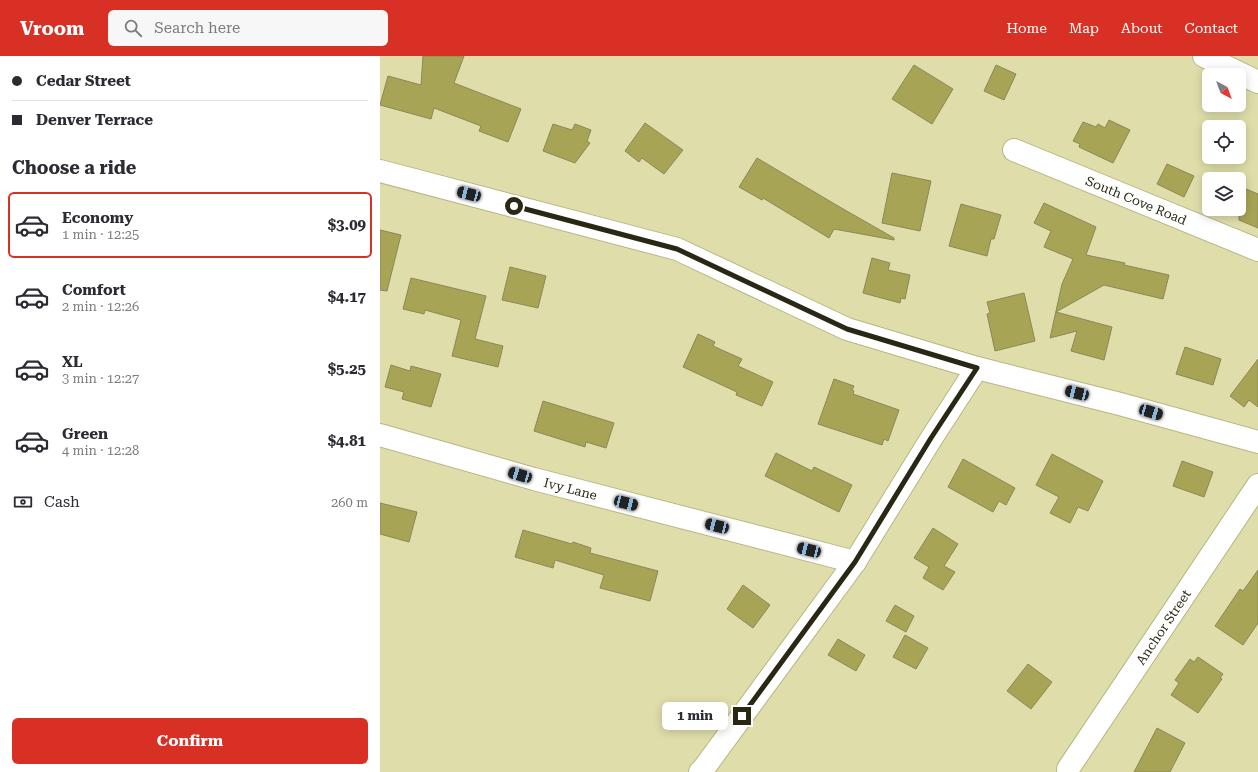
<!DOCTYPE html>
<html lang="en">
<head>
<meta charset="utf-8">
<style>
  body { margin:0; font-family:"Roboto Serif",serif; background:#f7f7f7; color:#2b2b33; height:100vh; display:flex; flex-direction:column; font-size:15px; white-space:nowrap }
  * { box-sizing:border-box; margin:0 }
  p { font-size:13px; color:#7c7c81 }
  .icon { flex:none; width:22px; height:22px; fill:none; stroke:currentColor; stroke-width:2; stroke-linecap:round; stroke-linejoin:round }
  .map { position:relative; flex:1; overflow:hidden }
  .sheet { display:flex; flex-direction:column; background:#fff; width:380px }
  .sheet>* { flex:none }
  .guide { display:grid; align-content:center; height:88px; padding:0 12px; background:#fff }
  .needle { width:26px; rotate:139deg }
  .fabs { position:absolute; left:822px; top:12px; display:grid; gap:8px }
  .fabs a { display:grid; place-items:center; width:44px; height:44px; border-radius:6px; background:#fff; box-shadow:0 2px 10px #0003; font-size:20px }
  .end { position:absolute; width:18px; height:18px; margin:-9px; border:5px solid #292814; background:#fff; box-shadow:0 0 0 2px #fff }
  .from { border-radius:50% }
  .bubble { position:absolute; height:28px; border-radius:6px; background:#fff; box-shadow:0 2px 10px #0003; font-size:13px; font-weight:700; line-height:28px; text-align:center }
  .car { position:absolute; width:12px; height:24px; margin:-12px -6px; border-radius:5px; box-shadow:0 0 3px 1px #0007; background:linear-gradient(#222 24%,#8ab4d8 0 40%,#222 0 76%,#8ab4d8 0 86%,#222 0) }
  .guide b { display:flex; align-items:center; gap:14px; height:38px; font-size:15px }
  .guide b+b { border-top:1px solid #e1e1e2 }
  .guide i { width:10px; height:10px; background:#2b2b33 }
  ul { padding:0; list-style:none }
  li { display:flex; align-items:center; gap:12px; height:66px; margin:0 8px 6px; padding:0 4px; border:2px solid transparent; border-radius:6px }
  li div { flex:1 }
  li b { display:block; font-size:15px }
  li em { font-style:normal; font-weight:700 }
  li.selected { border-color:#d93025 }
  li>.icon { width:36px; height:36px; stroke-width:1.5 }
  h2 { padding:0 12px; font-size:18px; line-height:48px }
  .pay { display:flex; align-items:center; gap:10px; height:44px; padding:0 12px; font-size:15px }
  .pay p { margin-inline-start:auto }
  .button { display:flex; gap:8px; margin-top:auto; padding:8px 12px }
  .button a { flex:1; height:46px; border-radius:6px; background:#d93025; color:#fff; font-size:16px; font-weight:700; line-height:46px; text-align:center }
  header { display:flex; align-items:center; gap:24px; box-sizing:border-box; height:56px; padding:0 20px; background:#d93025; color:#fff }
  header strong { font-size:19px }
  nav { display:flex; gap:22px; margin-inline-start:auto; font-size:14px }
  .search { width:280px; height:36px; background:#f7f7f7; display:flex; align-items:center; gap:10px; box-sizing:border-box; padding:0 14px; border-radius:6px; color:#7c7c81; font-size:15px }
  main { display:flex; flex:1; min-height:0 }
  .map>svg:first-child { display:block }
  .building { fill:#a8a455; stroke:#8a8858 }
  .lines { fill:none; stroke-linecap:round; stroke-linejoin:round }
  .minor-casing { stroke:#b8b684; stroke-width:24 }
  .minor { stroke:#fff; stroke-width:22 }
  .route { stroke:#292814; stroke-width:5 }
  .labels { text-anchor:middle; stroke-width:3; stroke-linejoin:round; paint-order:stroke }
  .street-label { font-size:13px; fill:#292814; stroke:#ecebb7 }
</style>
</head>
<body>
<header>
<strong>Vroom</strong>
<div class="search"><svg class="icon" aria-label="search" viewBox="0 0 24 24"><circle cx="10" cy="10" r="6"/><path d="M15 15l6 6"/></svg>Search here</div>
<nav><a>Home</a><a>Map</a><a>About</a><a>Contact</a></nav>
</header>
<main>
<section class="sheet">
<div class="guide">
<b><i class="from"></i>Cedar Street</b>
<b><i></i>Denver Terrace</b>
</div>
<h2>Choose a ride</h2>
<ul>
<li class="selected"><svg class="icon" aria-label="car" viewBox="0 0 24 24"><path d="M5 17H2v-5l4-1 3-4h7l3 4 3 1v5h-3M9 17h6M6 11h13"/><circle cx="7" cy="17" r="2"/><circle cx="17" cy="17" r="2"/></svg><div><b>Economy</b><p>1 min · 12:25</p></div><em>$3.09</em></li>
<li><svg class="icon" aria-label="car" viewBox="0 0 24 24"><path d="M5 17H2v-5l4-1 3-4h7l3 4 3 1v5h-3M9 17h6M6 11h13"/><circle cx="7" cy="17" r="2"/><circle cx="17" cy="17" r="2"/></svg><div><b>Comfort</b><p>2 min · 12:26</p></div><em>$4.17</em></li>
<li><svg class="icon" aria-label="car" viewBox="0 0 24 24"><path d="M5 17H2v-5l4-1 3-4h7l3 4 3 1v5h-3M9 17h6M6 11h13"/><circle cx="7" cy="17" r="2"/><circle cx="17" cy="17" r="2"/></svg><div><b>XL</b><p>3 min · 12:27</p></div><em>$5.25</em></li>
<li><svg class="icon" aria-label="car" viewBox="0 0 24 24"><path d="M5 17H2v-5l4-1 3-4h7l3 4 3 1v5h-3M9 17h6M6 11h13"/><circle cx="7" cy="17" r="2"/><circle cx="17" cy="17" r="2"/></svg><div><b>Green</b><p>4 min · 12:28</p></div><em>$4.81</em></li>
</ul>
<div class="pay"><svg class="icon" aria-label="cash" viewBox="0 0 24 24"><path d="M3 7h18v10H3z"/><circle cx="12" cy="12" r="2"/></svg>Cash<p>260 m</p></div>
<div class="button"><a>Confirm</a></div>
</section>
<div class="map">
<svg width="878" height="716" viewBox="0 0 878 716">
  <rect width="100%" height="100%" fill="#dfdeaa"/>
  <path class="building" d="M43,0H84L74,27L141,53L128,86L99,75L101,70L54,52L51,63L0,49L8,20L41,29Z
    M534,9L573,33L552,68L512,43Z
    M616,9L636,18L624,44L604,35Z
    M729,64L750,74L733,107L699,91L700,88L693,85L703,66L716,71L718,68L725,72Z
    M265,67L303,94L284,118L262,102L259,106L245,95Z
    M173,68L192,74L195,68L211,74L207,85L210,87L195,107L163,95Z
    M377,102L458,150L514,182V184L454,173L449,182L383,142L382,144L359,131Z
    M787,108L814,120L804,141L777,128Z
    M512,117L551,125L540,175L502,167Z
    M859,130L878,138V172L859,164Z
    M664,147L716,171L706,199L745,207L744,209L789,219L783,243L724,229L676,256L732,271L724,304L691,295L697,275L670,282L682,228L693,203L664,191L671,175L654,167Z
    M581,148L621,159L614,183H611L607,200L569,190Z
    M0,174L21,179L7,235L0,234Z
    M492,202L510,207L508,214L530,219L525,243L521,242L520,247L483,237Z
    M130,211L166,220L158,252L122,244Z
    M31,222L106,240L95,283L123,290L118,311L72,300L81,264L45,254L44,258L23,253Z
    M644,237L655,285L615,295L607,258L610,257L607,246Z
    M318,278L335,286L333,290L362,303L358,310L393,326L382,350L356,339L357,336L303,311Z
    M805,291L841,303L833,329L796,318Z
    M878,303V351L869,344L864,351L850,340Z
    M11,309L30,315L31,310L61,318L51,351L22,343L24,336L5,331Z
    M454,323L474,330L472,334L474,335L473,338L519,354L508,385L504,383L502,389L438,368Z
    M163,345L234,367L226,392L206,386L205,391L154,375Z
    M396,397L432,415L434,411L472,429L459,456L385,420Z
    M672,398L723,425L708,455L698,451L690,467L670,457L679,441L656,429Z
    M583,403L635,432L626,449L619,445L613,456L568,431Z
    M802,405L833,416L824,441L793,430Z
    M0,447L37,456L29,486L0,478Z
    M553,472L578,488L564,510L575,516L563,534L543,522L549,511L534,502Z
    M143,474L192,488L193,486L211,492L210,497L278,515L270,545L220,532L224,519L175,504L173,512L135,501Z
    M878,514V567L863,589L835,570L860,533L863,535Z
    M363,529L390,549L373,572L347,553Z
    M515,549L534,560L526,576L506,565Z
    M525,579L548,592L536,613L513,601Z
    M458,583L485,599L476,615L448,599Z
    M818,601L843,618L840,622L842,623L818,657L791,639L799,627L795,624L810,603L814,606Z
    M648,608L672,626L651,653L627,635Z
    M777,672L805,687L790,716H754Z"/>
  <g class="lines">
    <defs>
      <g id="minor">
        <path d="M824,0L878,26"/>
        <path id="s1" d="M634,94L878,194"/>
        <path d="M0,115L297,193L467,273L597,312L740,348L878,386"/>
        <path id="s2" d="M0,379L154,423L475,506"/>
        <path id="s3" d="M688,713L878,429"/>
        <path d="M320,716L324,712L475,506L551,383L597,312"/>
      </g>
    </defs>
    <use href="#minor" class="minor-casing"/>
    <use href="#minor" class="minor"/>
  </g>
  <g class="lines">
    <path class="route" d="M134,150L297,193L467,273L597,312L551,382L475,506L362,660"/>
  </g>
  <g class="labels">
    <g class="street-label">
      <text dy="5" stroke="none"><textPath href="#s1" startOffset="132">South Cove Road</textPath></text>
      <text dy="5" stroke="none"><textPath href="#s2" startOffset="198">Ivy Lane</textPath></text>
      <text dy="5" stroke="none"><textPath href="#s3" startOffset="171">Anchor Street</textPath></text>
    </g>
  </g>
</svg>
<div class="fabs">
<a><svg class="needle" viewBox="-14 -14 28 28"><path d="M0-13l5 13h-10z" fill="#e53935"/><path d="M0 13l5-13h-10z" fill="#7c7c81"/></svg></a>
<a><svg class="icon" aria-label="locate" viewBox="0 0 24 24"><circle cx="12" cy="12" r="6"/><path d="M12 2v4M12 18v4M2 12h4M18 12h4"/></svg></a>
<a><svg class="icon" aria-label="layers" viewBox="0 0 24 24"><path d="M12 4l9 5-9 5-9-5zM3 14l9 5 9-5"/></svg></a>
</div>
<i class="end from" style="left:134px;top:150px"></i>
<i class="end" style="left:362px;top:660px"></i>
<div class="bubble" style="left:282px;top:646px;width:66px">1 min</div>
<i class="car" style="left:89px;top:138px;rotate:285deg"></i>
<i class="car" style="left:697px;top:337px;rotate:284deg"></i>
<i class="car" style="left:771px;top:356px;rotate:106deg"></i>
<i class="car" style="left:140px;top:419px;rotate:286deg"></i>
<i class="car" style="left:246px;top:447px;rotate:104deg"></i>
<i class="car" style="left:337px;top:470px;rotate:284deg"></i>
<i class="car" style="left:429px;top:494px;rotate:284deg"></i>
</div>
</main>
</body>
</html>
